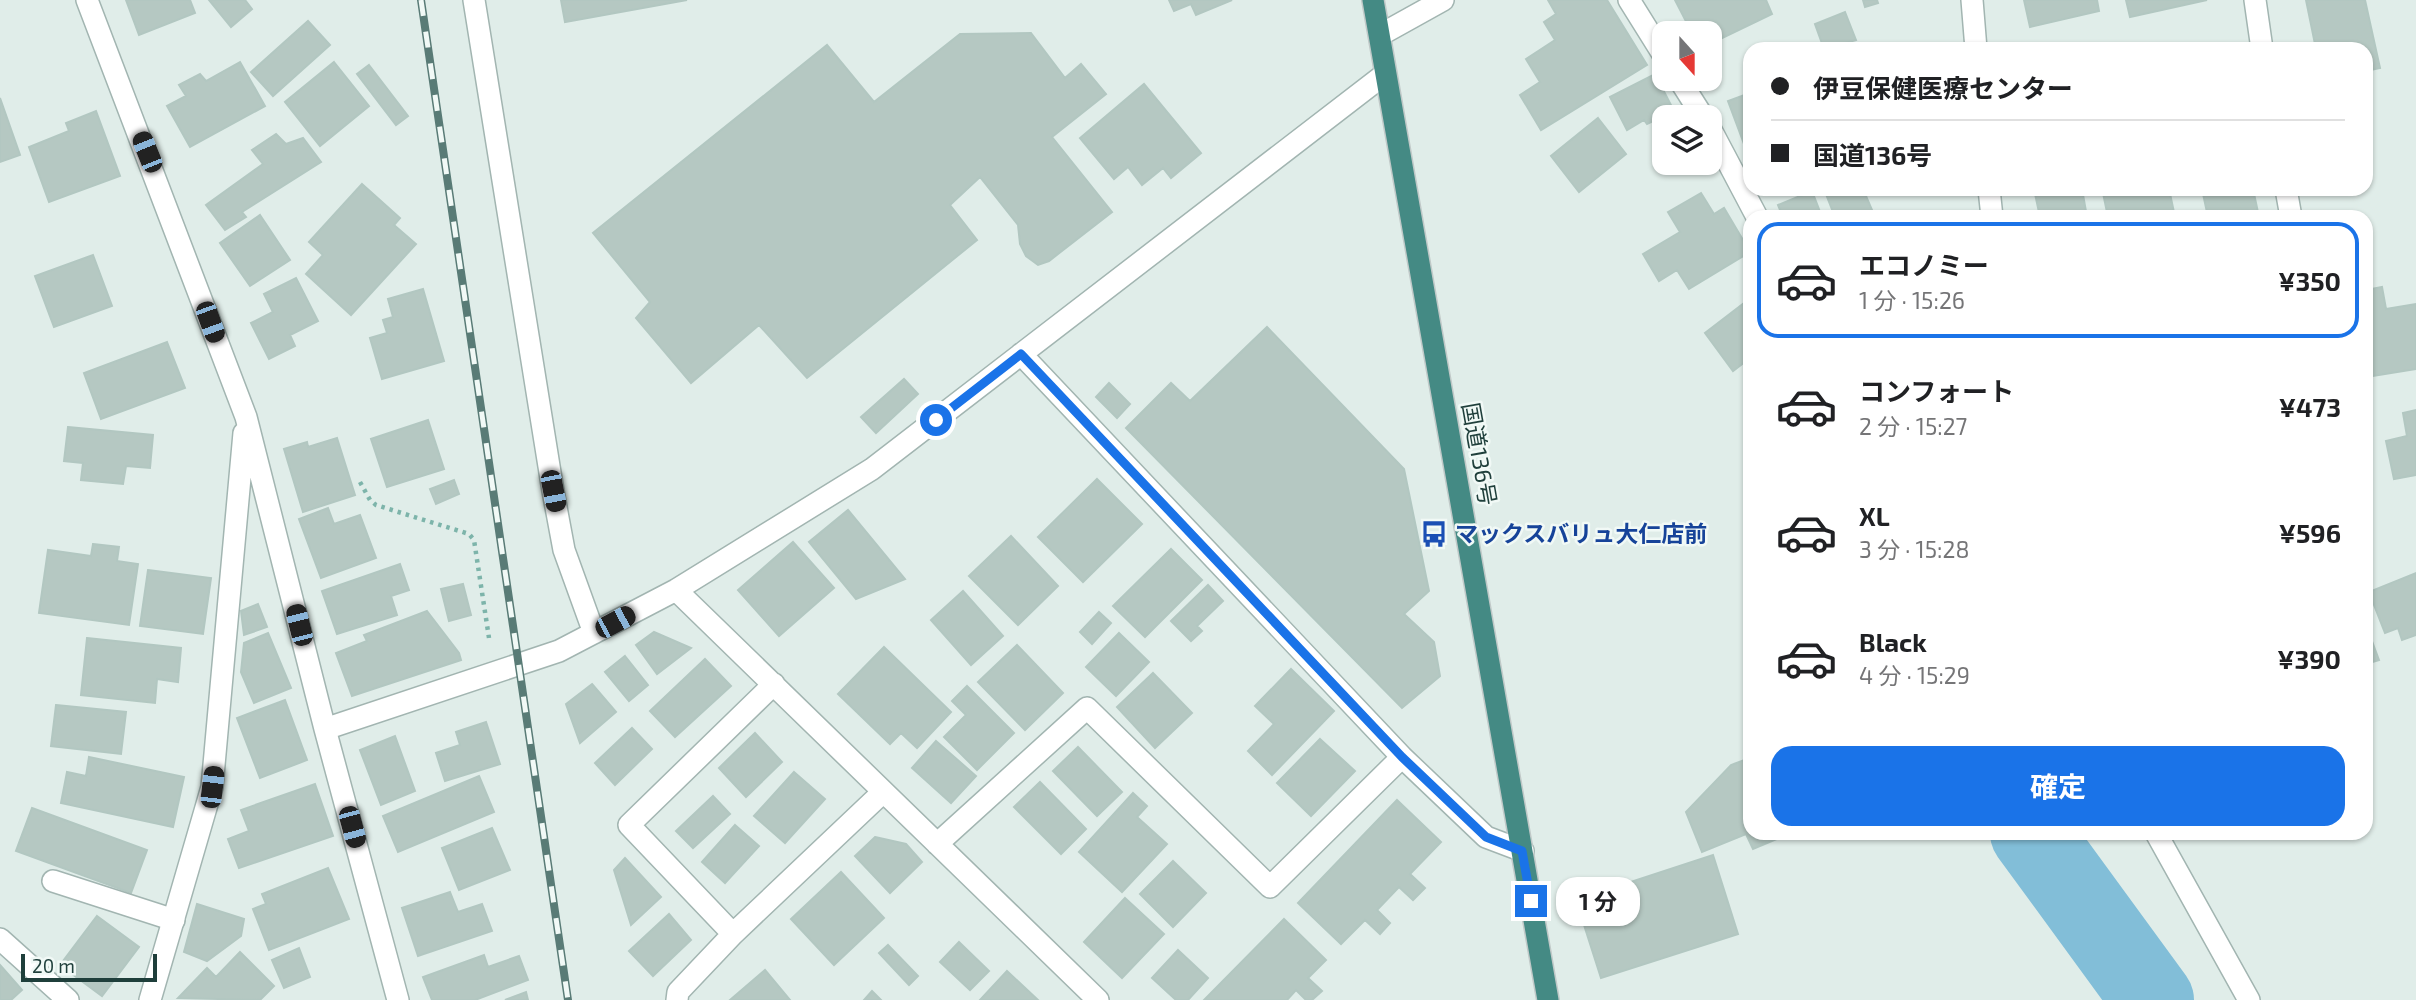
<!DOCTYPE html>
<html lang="ja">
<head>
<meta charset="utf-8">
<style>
  body { margin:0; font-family:"Exo 2","Noto Sans JP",sans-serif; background:#f2f2f2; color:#202124; height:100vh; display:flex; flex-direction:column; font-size:26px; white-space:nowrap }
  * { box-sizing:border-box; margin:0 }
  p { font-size:23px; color:#757577 }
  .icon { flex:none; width:38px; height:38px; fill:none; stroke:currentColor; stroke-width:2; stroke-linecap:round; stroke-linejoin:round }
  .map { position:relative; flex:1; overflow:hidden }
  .side { position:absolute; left:1743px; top:210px; width:630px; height:630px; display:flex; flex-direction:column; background:#fff; border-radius:21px; box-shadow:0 2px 5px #0004 }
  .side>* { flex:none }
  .banner { position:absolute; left:1743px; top:42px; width:630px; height:154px; border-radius:21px; box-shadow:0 2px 5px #0004; display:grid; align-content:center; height:154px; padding:0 28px; background:#fff }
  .needle { width:46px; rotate:159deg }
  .buttons { position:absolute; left:1652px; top:21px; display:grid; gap:14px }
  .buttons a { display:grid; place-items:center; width:70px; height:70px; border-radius:14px; background:#fff; box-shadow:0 2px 5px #0004; font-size:35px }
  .scale { position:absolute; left:21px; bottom:18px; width:136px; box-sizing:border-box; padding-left:7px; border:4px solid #1f3f3b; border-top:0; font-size:19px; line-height:24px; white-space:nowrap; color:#1f3f3b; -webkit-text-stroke:5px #f1f9f6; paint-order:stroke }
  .end { position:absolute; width:32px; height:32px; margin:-16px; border:9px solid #1a73e8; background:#fff; box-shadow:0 0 0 4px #fff }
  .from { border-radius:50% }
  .bubble { position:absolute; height:49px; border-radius:21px; background:#fff; box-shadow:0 2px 5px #0004; font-size:23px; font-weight:700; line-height:49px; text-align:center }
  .car { position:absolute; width:21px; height:42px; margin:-21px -10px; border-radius:9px; box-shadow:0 0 5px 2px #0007; background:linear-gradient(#222 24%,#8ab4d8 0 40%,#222 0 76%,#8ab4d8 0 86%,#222 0) }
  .banner b { display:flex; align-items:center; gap:24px; height:66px; font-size:26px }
  .banner b+b { border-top:2px solid #e0e0e0 }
  .banner i { width:18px; height:18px; background:#202124 }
  ul { padding:12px 0 0; list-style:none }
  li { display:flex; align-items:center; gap:21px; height:116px; margin:0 14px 10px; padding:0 14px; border:4px solid transparent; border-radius:21px }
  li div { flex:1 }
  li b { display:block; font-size:26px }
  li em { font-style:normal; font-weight:700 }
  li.active { border-color:#1a73e8 }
  li>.icon { width:63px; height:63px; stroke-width:1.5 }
  .cta { display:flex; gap:14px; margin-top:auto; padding:14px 28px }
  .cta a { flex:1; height:80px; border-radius:21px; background:#1a73e8; color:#fff; font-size:28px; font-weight:700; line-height:80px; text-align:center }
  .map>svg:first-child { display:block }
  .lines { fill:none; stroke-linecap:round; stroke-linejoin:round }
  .river { stroke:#82bed8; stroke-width:82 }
  .building { fill:#b5c8c2; stroke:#b2c7c1; stroke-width:2 }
  .service-casing { stroke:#a2b5b1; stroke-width:24 }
  .minor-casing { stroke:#a2b5b1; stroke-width:24 }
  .trunk-casing { stroke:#c0c9c8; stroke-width:24 }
  .path { stroke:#7db4aa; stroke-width:4.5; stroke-dasharray:3.5 5; stroke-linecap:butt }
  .service { stroke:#fff; stroke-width:21 }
  .minor { stroke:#fff; stroke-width:21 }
  .trunk { stroke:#448a84; stroke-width:21 }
  .rail-casing { stroke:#597b76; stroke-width:8 }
  .rail { stroke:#f1f9f6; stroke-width:5; stroke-dasharray:16; stroke-linecap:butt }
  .route { stroke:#1a73e8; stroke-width:9 }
  .labels { text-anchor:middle; stroke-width:5; stroke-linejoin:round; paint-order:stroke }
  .street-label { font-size:23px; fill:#1f3f3b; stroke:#f1f9f6 }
  .transit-label { font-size:23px; font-weight:bold; fill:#164399; stroke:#f1f9f6; text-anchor:start }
</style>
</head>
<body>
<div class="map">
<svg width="2416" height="1000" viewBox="0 0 2416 1000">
  <rect width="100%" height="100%" fill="#e0ede9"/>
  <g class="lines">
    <path class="river" d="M2031,833L2153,1000"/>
  </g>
  <path class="building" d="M126,0H190L195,13L139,35Z
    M209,0H245L252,9L231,27Z
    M561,0H687L565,22Z
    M1169,0H1232L1196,15L1191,4L1174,11Z
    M1548,0H1607L1647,65L1541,130L1520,95L1540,82L1526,59L1555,40L1544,22L1556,14Z
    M1675,0H1766L1772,14L1710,44V33H1692Z
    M1863,0H1877L1878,3L1865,7Z
    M2024,0H2097L2099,11L2030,27Z
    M2126,0H2207L2130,17Z
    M2306,0H2365L2380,68L2366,71V49H2316Z
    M1845,12L1856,40L1824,49L1815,24Z
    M308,21L330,45L273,96L251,72Z
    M1031,33L1065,78L1081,64L1106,94L1052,137L1112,212L1049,261L1038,265L1026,256L1020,244L1018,225L980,177L950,205L977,240L807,378L759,325L691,383L636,318L650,302L593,233L827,45L874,102L960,34Z
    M1946,44V49H1909Z
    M240,62L265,106L190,147L167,106L186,96L179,85L200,74L206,81Z
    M334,62L369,106L320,146L285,102Z
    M369,65L408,116L396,125L357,74Z
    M1655,74L1674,111L1647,124L1644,120L1627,130L1610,97Z
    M1144,84L1201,153L1171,178L1163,168L1142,185L1128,167L1114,179L1080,138Z
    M1750,93V160L1728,101Z
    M0,98L20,155L0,162Z
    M96,111L120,176L49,202L29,147L69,131L66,123Z
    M1598,118L1626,154L1579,192L1551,156Z
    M276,134L286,144L303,138L321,162L242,212L246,217L225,230L206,205L263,164L252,150Z
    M362,184L400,218L394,225L416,244L351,315L306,274L323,255L309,242Z
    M1824,189H1863L1875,217H1835Z
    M2034,189H2082L2087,217H2040Z
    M2120,189H2169L2175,217H2108L2103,193Z
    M2202,189H2253L2259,217H2208Z
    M1812,191L1822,217H1783L1778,205Z
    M1701,193L1714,214L1724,208L1750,252L1689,289L1677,270L1659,281L1643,254L1680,232L1668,212Z
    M260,215L290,260L250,286L220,243Z
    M93,255L112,306L54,327L35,276Z
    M296,278L318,321L290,335L295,346L269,359L251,323L273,312L264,294Z
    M2382,287L2386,309L2416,304V369L2366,377V290Z
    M423,289L444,361L382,379L370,338L387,333L383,320L393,317L388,299Z
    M1748,300L1750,358L1733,371L1705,333Z
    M1267,327L1404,469L1429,591L1404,614L1434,642L1440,676L1402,708L1126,428L1171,383L1190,401Z
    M167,342L185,388L101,419L84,373Z
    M904,379L918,394L876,433L861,417Z
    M1109,383L1130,404L1117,418L1096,397Z
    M2416,410V475L2394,479L2386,441L2407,436L2403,413Z
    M428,420L444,469L387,487L371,439Z
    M68,427L153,435L150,468L126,466L123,484L81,480L83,463L64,461Z
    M337,438L355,495L303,512L284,449L307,442L308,447Z
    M1097,479L1142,524L1083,582L1038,537Z
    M454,480L459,494L436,504L430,489Z
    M328,508L334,524L360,515L376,558L321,578L299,519Z
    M848,510L905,579L856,599L809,542Z
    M1011,536L1058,586L1018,625L969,576Z
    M793,542L834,588L779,636L738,590Z
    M93,544L119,547L117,561L138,564L129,625L39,613L48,550L91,556Z
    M1171,549L1202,580L1145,637L1113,606Z
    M400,564L409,590L391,596L397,615L337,634L322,591Z
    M148,570L211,578L203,634L140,626Z
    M2416,573V635L2402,640L2398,628L2385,633L2369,592Z
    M463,584L471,615L449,621L441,589Z
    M1208,585L1223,601L1197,626L1202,631L1191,641L1171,621Z
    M963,591L1003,636L971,665L931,620Z
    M258,604L267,627L244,635L241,611Z
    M427,611L459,653L461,660L352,696L336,653L367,641L364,635Z
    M1099,612L1111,623L1092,644L1080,632Z
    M2366,625L2379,660L2366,664Z
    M654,632L691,648L657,674L636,645Z
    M268,633L291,688L254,703L241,672L244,643Z
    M1119,633L1149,662L1116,696L1086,667Z
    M87,638L181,648L178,682L157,679L155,703L81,695Z
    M1017,645L1063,693L1025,730L978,682Z
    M884,647L951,712L917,748L901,733L890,744L838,694Z
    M625,656L648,685L629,701L605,672Z
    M705,659L731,686L675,737L650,711Z
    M1291,669L1334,711L1272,775L1248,751L1274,724L1255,706Z
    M1153,673L1192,713L1155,748L1117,707Z
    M592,684L616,712L580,743L566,704Z
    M967,686L1014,733L977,770L944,737L966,715L952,701Z
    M285,700L307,760L260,778L237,718Z
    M56,705L126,712L121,754L51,746Z
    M486,722L500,764L445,781L436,753L460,745L456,732Z
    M632,728L652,749L615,785L595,763Z
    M755,733L782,762L746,797L719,768Z
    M395,736L415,791L381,805L360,750Z
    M1320,739L1355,771L1311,816L1277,783Z
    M936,741L976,776L951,803L912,768Z
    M1078,747L1122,792L1097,816L1053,771Z
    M89,757L184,777L173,827L61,803L67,772L86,776Z
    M1750,758V833H1791L1753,849L1746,834L1702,852L1686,812L1731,765Z
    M794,772L825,799L785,843L754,816Z
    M479,776L494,812L398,852L383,816Z
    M1040,782L1086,829L1061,854L1014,807Z
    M315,784L333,836L239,868L228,839L249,831L241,810Z
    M1133,793L1147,806L1137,817L1167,844L1122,892L1079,852Z
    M713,796L730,814L693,848L676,831Z
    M1397,800L1441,842L1410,874L1425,888L1413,900L1399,887L1377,910L1390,923L1380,934L1365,920L1341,944L1298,903Z
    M32,808L147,850L131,893L16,851Z
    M735,825L759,846L725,883L702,862Z
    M492,828L510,870L459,890L442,848Z
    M875,837L906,844L922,862L890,893L855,856Z
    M1713,855L1738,934L1601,978L1576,900Z
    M625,858L661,897L631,925L614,870Z
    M1173,861L1206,893L1173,927L1140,894Z
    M328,868L349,919L269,950L253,909L266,904L262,894Z
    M841,872L884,918L834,965L791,919Z
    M450,892L458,912L482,904L492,931L418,956L402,908Z
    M1125,898L1164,934L1122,978L1084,942Z
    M197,904L244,919L241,936L207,961L184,952Z
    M669,914L691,940L653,976L629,951Z
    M97,916L139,947L102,996L60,965Z
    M1284,919L1326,960L1308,978L1322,991L1312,1000H1306L1296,990L1287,1000H1204Z
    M959,942L989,971L970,990L940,962Z
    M888,945L918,976L909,985L879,953Z
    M299,948L310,977L284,988L272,960Z
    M1178,950L1208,978L1188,1000H1176L1152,978Z
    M240,952L274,986L260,1000L178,998L207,968L216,977Z
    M484,955L488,967L519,956L528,980L475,1000H432L423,977Z
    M0,965L22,990L11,1000H0Z
    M765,970L790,1000H730Z
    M1007,971L1038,1000H980Z
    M872,991L881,1000H864Z
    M526,992L528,1000H505Z"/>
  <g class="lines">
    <defs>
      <path id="service" d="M53,881L174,920"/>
      <path id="minor" d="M87,0L246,417L325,729L398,1000
        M474,0L553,491L564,550L594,633
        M1629,0L1664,56
        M1972,0L1976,49
        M2255,0L2262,49
        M1380,35L1443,0
        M1679,79L1703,117
        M1710,128L1757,217
        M1989,189L1992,217
        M2286,189L2291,217
        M1021,354L1402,757L1486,837L1523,851
        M676,590L1098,1000
        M325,729L559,651L676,590L872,469L1385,74
        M2156,833L2249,1000
        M937,844L1087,708L1270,887L1402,757
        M733,934L629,825L774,684
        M0,939L68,1000
        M150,1000L212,787L244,433
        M677,1000L678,992L733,934L883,792"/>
      <path id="trunk" d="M1373,0L1548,1000"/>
    </defs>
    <use href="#service" class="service-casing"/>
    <use href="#minor" class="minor-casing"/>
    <use href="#trunk" class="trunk-casing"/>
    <path class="path" d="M360,482L370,500L376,505L469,534L474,540L489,638"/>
    <use href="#service" class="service"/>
    <use href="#minor" class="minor"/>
    <use href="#trunk" class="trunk"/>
    <defs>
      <path id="rail" d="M421,0L568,1000"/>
    </defs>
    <use href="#rail" class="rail-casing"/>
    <use href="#rail" class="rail"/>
  </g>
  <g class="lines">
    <path class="route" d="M936,420L1021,354L1402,757L1486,837L1522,851L1531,901"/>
  </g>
  <defs>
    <symbol id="bus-bare" viewBox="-9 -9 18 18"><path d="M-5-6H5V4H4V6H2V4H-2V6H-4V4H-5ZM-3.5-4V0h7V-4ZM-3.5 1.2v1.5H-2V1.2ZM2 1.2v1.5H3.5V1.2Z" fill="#1a4fb4" stroke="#f1f9f6" stroke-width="2.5" paint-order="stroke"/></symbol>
  </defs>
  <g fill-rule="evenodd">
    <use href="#bus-bare" x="1415" y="515" width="38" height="38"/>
  </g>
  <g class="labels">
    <g class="street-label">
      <text transform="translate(1479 454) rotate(80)" y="8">国道136号</text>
    </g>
    <g class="transit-label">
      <text x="1455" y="542">マックスバリュ大仁店前</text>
    </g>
  </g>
</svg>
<div class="buttons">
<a><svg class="needle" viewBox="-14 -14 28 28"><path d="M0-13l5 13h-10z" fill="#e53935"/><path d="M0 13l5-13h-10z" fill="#757577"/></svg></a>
<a><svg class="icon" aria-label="layers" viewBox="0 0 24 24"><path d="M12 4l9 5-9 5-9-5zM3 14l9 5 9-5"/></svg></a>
</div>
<div class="scale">20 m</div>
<i class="end from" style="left:936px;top:420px"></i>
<i class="end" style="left:1531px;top:901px"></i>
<div class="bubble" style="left:1556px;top:877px;width:84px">1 分</div>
<i class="car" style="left:147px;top:152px;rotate:338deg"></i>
<i class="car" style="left:210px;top:322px;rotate:160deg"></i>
<i class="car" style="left:553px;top:491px;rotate:169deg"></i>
<i class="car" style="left:615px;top:622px;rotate:62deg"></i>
<i class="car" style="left:299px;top:625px;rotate:346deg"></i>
<i class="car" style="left:212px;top:787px;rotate:7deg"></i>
<i class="car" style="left:352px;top:827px;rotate:165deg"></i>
<div class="banner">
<b><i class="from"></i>伊豆保健医療センター</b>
<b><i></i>国道136号</b>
</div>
<section class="side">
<ul>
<li class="active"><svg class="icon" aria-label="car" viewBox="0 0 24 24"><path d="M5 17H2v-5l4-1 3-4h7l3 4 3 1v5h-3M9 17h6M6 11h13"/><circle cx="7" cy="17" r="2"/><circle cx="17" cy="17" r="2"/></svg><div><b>エコノミー</b><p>1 分 · 15:26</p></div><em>¥350</em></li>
<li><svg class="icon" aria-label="car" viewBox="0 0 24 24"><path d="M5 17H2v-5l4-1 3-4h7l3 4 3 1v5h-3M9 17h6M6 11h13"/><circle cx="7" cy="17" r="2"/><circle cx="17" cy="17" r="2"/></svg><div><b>コンフォート</b><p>2 分 · 15:27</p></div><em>¥473</em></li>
<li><svg class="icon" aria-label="car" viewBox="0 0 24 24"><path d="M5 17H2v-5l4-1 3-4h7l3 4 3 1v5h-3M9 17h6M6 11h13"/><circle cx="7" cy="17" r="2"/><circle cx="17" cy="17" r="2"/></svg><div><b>XL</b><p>3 分 · 15:28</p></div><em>¥596</em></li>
<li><svg class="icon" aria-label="car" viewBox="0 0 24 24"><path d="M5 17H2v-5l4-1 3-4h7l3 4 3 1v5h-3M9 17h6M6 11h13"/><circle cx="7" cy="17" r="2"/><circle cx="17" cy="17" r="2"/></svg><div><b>Black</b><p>4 分 · 15:29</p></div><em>¥390</em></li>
</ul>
<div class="cta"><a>確定</a></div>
</section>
</div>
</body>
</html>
